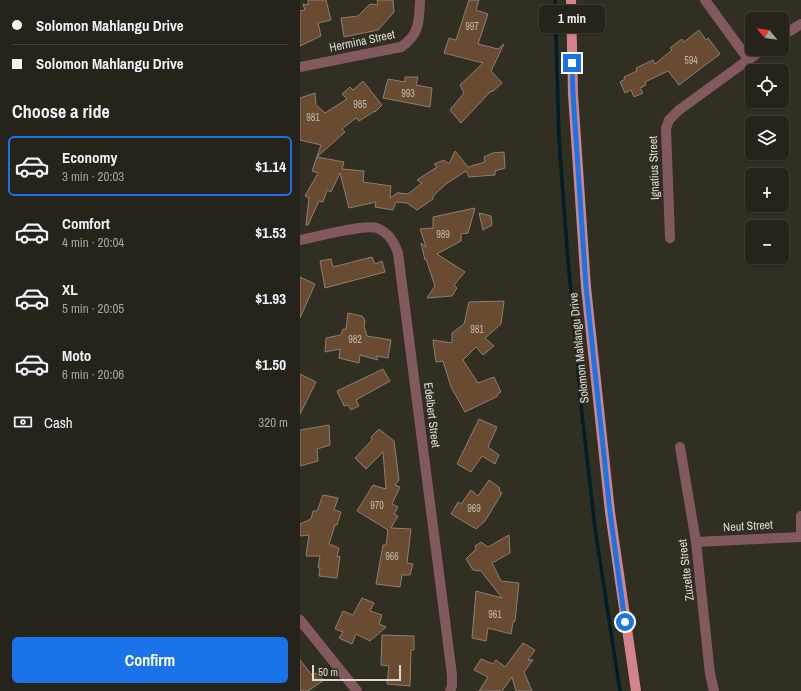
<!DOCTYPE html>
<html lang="en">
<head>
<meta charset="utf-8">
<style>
  body { margin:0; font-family:"Archivo Narrow",sans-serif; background:#312f27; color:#f1f3f6; height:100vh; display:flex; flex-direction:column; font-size:15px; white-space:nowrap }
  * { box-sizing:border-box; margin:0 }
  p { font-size:13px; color:#a3a4a2 }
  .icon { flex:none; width:22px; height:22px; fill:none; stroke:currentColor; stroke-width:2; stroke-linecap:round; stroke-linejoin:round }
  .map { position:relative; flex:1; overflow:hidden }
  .panel { display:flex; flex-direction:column; background:#25231a; width:300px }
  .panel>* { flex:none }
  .hud { display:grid; align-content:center; height:88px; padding:0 12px; background:#25231a }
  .needle { width:26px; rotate:299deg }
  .buttons { position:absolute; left:445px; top:12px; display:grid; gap:8px }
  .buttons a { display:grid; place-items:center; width:44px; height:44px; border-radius:6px; background:#25231a; box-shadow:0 1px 3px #0004,0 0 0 1px #424039; font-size:20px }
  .scale { position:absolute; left:12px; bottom:10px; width:89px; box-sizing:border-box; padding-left:4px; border:2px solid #dbdad2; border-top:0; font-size:11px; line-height:14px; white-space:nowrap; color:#dbdad2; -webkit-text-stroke:3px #312f22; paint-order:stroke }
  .end { position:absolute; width:18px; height:18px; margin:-9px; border:5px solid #1a73e8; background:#fff; box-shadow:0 0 0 2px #fff }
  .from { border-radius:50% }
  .bubble { position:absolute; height:28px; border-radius:6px; background:#25231a; box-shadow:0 1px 3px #0004,0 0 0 1px #424039; font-size:13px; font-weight:700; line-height:28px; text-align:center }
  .hud b { display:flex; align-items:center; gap:14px; height:38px; font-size:15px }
  .hud b+b { border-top:1px solid #424039 }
  .hud i { width:10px; height:10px; background:#f1f3f6 }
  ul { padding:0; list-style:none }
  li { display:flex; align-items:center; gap:12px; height:60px; margin:0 8px 6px; padding:0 4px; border:2px solid transparent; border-radius:6px }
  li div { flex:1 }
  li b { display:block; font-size:15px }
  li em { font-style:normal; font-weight:700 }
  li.on { border-color:#1a73e8 }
  li>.icon { width:36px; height:36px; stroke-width:1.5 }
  h2 { padding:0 12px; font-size:18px; line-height:48px }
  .pay { display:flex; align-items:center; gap:10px; height:44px; padding:0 12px; font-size:15px }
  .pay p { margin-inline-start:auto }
  .button { display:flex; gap:8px; margin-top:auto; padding:8px 12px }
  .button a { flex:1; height:46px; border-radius:6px; background:#1a73e8; color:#fff; font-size:16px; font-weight:700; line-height:46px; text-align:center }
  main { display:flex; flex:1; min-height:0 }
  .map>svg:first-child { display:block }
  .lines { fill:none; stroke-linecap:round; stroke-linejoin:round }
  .stream { stroke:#001d28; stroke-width:3.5 }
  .building { fill:#684b31; stroke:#8c7f75 }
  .minor { stroke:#825a5e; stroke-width:10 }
  .major { stroke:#d3848b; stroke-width:10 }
  .route { stroke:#1a73e8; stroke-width:5 }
  .labels { text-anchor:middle; stroke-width:3; stroke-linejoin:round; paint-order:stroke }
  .number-label { font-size:10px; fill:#beb6aa }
  .street-label { font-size:12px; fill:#dbdad2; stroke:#312f22 }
</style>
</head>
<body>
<main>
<section class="panel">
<div class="hud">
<b><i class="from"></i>Solomon Mahlangu Drive</b>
<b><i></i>Solomon Mahlangu Drive</b>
</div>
<h2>Choose a ride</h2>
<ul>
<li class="on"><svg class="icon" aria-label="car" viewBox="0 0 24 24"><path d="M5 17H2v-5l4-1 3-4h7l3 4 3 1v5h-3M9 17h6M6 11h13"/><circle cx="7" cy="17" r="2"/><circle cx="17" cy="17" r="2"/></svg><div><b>Economy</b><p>3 min · 20:03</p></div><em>$1.14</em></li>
<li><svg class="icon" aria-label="car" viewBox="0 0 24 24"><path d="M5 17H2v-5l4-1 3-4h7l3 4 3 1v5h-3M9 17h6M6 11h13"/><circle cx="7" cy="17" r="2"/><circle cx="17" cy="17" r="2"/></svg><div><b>Comfort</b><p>4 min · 20:04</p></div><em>$1.53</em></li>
<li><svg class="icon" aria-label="car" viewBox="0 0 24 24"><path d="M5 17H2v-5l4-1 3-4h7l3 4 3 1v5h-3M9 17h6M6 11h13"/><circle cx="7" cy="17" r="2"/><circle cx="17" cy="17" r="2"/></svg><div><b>XL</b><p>5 min · 20:05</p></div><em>$1.93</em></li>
<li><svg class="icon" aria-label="car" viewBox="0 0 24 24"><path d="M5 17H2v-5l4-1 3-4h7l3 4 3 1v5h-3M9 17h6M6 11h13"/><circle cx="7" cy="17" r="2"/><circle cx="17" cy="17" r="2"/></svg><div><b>Moto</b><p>6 min · 20:06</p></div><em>$1.50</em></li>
</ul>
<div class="pay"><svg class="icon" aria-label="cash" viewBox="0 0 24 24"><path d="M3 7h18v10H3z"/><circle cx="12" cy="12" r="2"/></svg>Cash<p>320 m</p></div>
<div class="button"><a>Confirm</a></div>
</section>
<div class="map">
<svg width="501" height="691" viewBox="0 0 501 691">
  <rect width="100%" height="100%" fill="#312f22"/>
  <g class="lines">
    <path class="stream" d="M255,0L259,139L268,261L282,414L295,528L320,691"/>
  </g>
  <path class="building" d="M8,0H26L31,20L18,23L21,36L0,46V11L5,10L3,4L8,5Z
    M77,0H93L94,12L78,30L44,37L41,18L58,16L70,4L78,5Z
    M169,0H179L176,10L188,14L178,44L198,49L204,44L191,71L202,83L192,92L191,91L161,123L150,110L164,93L160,85L183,63L144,53L149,38L156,40Z
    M399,30L406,40L408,38L420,54L379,85L368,71L345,82L346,85L340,88L343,93L334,97L331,90L325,93L320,82L325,79L324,77L337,71L336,68L353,60L355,64L372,50L370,48L382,39L384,42Z
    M105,77H118L116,85L132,88L130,107L83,98L88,79L105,82Z
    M63,81L82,105L75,112V111L59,121L56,118L42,129L45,132L17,157L44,162L42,169L64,171L63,182L91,186L90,198L99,192L98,193L108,194L122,183L117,180L137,167L134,164L144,160L149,164L155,151L168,167L185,162L184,157L193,153L204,152L205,168L195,171V175L169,177L166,171L146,184L133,196V199L117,210L107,203L96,202L93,210L75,207L76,202L49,208L40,173L31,192L27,190L23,202L19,201L8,225H6L9,198L5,196L18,173L12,171L21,145L0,140V98L15,93L16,105L25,113L47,99L42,94L50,87L53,90Z
    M175,208L168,233L161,234V241L137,254L165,272L154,285L157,288L152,296L127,298L135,286L126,259L125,260L121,243L126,247L120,229L133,228V217Z
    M179,213L191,216L192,225L183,230Z
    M72,257L75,264L82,261L85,272L25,288L20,261L31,259L33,267Z
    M0,277L15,284L0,318Z
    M204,301L201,324L185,338L194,346L183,355L176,347L163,360L178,383L194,377L201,392L197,394L198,396L165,412L151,387L143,361L136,362L133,340L152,343V333L164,324L169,302Z
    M48,313L62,316L65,320L64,326L67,336L91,340L88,358L76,356L78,360L60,355L59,363L39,358L40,349L25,352L26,338L41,335L43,329H46Z
    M83,369L90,381L56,400L59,406L51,410L48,405L44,406L37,391Z
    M0,374L16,382L0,414Z
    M179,419L197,427L188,447L199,455L195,464L182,456L171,472L157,464Z
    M29,425L30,445L17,449L18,461L0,466V430Z
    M79,429L94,441L99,480L95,485L100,487L92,504L98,507L94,514L98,516L91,528L111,529L107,563L113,564L110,575H102L100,587L76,584L83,545H86L88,530L57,511L73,485L86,489L83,452L66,469L55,458L72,440L71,437Z
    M189,480L200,488L199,491L202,493L185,521L176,529L151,514L158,502L161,504L171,490L178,496Z
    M23,495L38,498L34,510L41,512L37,525H35L29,544L39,548L37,557L40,556L37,578L19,576L20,568H18L20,556H6L9,535L0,536V524L11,519L13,511H17Z
    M209,535L210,553L192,563L201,581L219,583L215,621L213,622L211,634L188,628L186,641L172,638L176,591L202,598L181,571L173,570L166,559L176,549L175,546L181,542L188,547Z
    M62,598L74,603L70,611L82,615L79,624L86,627L70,641L56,634L52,644L39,638L43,632L35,629L43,611L53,615Z
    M82,635L114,636V650H111L110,686L87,684L89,666L81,665Z
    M223,643L235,650L228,660H233L224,672L232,691H216L212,677L202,691H179L188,677L174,670L181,659L193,664L196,660L205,667Z
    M0,660L12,675L16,673L24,680L8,691H0Z"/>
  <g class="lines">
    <path class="minor" d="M405,0L448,59
      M482,36L501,24
      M0,67L101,47C120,34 119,21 120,0
      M370,238L366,128L369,120L379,110L463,49
      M0,240C15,237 65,224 77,228C89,233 94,242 98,253L152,675V686L150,691
      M380,447L396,542L410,674L414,691
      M501,516V537
      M396,542L501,537
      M0,620L57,691"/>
    <path class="major" d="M271,0L273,94L286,287L310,512L336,691"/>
  </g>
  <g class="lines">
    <path class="route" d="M272,63L273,94L286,287L310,512L325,622"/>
  </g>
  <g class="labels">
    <g class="number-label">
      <text x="172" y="30">997</text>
      <text x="391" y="64">594</text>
      <text x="108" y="97">993</text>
      <text x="60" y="108">985</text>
      <text x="13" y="121">981</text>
      <text x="143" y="238">989</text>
      <text x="177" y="333">981</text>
      <text x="55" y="343">982</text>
      <text x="77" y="509">970</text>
      <text x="174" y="512">969</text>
      <text x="92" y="560">966</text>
      <text x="195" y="618">961</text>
    </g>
    <g class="street-label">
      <text transform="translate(62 41) rotate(-12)" y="4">Hermina Street</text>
      <text transform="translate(354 168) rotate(-92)" y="4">Ignatius Street</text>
      <text transform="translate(279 348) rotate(-96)" y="4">Solomon Mahlangu Drive</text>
      <text transform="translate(132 415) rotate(83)" y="4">Edelbert Street</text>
      <text transform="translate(448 526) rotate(-3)" y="4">Neut Street</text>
      <text transform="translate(386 570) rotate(-97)" y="4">Zuzette Street</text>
    </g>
  </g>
</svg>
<div class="buttons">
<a><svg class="needle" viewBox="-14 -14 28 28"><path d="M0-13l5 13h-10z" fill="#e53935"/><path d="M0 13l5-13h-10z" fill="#a3a4a2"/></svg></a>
<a><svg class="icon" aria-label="locate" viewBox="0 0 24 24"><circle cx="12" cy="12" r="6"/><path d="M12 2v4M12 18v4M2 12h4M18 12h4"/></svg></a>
<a><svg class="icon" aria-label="layers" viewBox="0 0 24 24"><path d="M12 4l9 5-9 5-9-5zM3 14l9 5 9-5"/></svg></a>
<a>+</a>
<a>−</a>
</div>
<div class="scale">50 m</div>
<i class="end from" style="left:325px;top:622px"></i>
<i class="end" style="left:272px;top:63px"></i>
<div class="bubble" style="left:239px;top:5px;width:66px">1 min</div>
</div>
</main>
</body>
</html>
